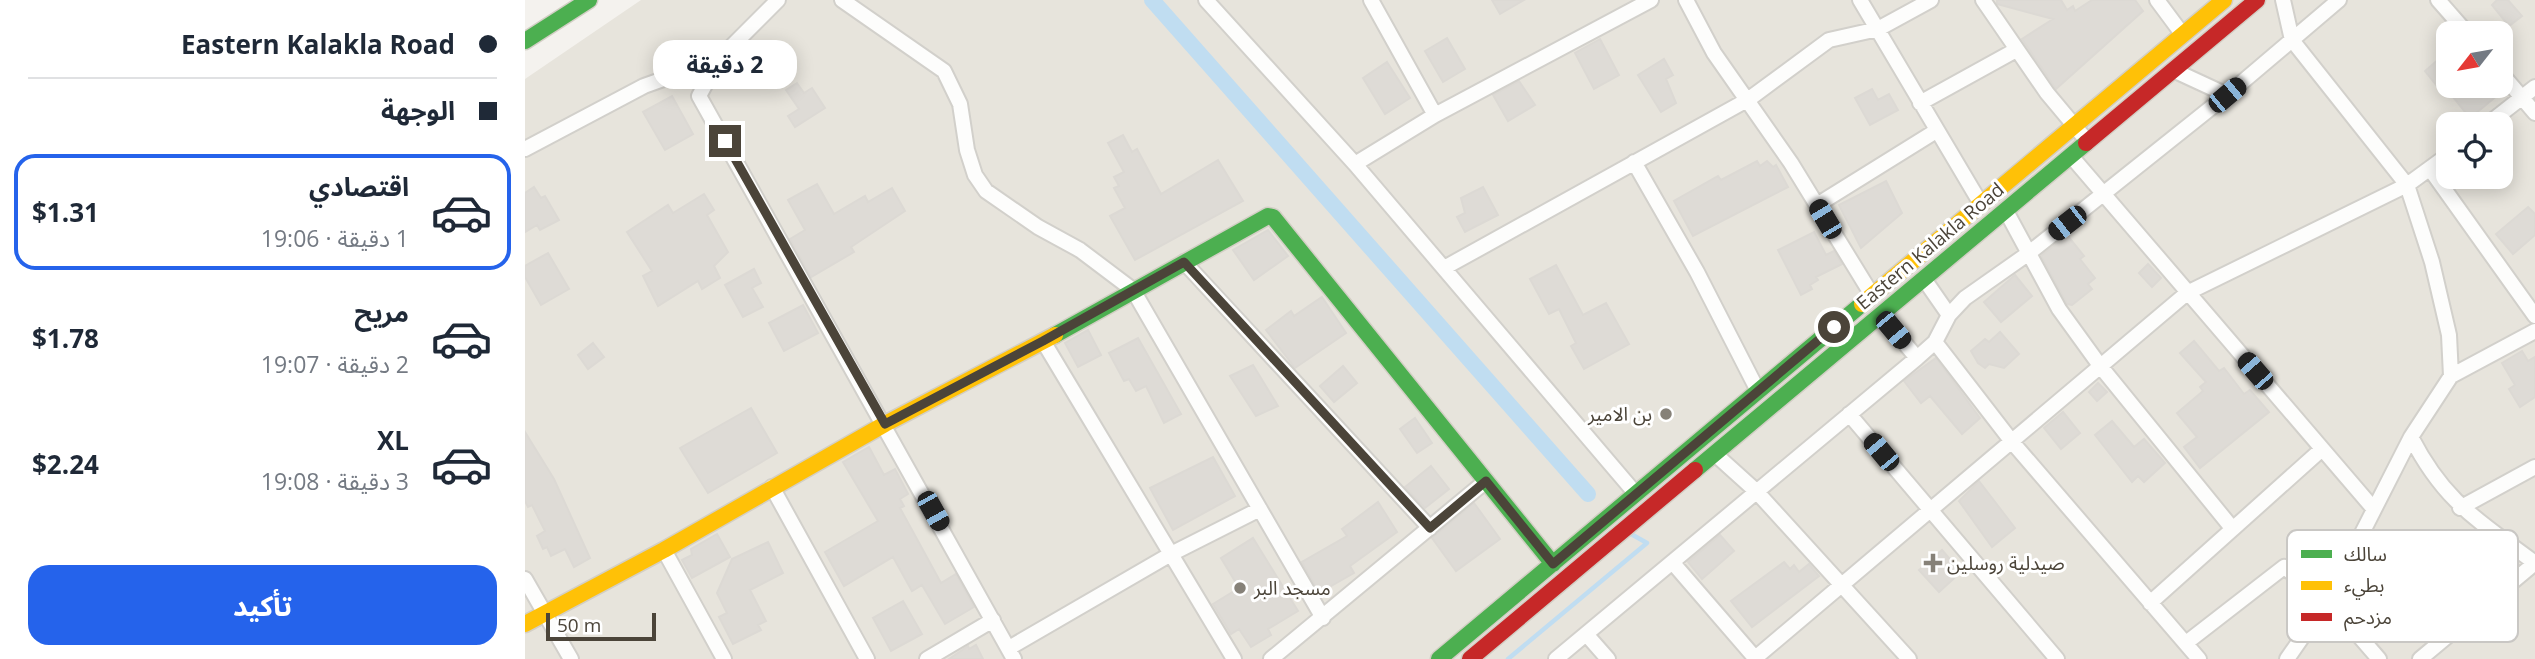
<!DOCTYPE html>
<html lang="ar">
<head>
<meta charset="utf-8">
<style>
  body { margin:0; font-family:"Open Sans","Noto Sans Arabic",sans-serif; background:#f2f2f3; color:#1f2937; direction:rtl; height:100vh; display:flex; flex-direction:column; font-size:26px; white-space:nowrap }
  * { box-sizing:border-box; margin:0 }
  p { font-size:23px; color:#747a83 }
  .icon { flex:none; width:38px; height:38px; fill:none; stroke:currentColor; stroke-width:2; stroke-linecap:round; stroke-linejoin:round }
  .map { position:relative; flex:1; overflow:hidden; direction:ltr }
  .details { display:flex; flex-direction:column; background:#fff; width:525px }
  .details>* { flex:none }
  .banner { display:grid; align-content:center; height:154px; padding:0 28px; background:#fff }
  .needle { width:46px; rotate:239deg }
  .tools { position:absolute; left:1911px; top:21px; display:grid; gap:14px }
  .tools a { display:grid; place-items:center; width:77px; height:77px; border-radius:14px; background:#fff; box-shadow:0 4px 18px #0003; font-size:35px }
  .scale { position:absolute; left:21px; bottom:18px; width:110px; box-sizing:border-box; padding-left:7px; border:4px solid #4b4439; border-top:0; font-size:19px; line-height:24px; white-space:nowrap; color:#4b4439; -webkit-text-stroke:5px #fff; paint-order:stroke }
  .end { position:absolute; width:32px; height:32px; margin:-16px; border:9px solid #4b4439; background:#fff; box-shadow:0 0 0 4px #fff }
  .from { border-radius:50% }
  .bubble { position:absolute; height:49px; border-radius:21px; background:#fff; box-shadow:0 4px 18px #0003; font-size:23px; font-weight:700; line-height:49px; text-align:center; direction:rtl }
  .car { position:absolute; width:21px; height:42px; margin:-21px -10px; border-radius:9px; box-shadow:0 0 5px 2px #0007; background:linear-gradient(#222 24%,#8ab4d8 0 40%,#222 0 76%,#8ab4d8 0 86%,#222 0) }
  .banner b { display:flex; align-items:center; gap:24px; height:66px; font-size:26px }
  .banner b+b { border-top:2px solid #e0e1e3 }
  .banner i { width:18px; height:18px; background:#1f2937 }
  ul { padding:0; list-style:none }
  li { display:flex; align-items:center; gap:21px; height:116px; margin:0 14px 10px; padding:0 14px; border:4px solid transparent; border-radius:21px }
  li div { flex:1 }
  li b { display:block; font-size:26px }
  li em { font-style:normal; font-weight:700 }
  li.active { border-color:#2563eb }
  li>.icon { width:63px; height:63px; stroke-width:1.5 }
  .action { display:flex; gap:14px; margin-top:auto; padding:14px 28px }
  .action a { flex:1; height:80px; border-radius:21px; background:#2563eb; color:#fff; font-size:28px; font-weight:700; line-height:80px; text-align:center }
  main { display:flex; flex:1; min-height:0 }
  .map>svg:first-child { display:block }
  .residential { fill:#e7e4dc; fill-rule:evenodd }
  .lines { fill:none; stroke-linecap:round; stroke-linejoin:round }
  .stream { stroke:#c0ddf1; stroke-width:4.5 }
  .canal { stroke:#c0ddf1; stroke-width:16 }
  .building { fill:#dedbd6; stroke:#dcd9d4; stroke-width:2 }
  .street-casing { stroke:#d2d0cb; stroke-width:18 }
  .fast-casing { stroke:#d3cfc5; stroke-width:19 }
  .slow-casing { stroke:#d3cfc5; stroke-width:19 }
  .jam-casing { stroke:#d3cfc5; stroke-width:19 }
  .street { stroke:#fdfdfc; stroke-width:14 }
  .fast { stroke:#4caf50; stroke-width:16 }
  .slow { stroke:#ffc107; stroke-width:16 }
  .jam { stroke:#c62828; stroke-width:16 }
  .route { stroke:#4b4439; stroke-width:9 }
  .poi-dot { fill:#868178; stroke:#fff; stroke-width:2.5 }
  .labels { text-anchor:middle; stroke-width:6; stroke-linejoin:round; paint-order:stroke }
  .street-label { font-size:19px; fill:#4b4439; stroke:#fff }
  .poi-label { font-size:19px; fill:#4b4439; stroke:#fff; text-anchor:start }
  .key { fill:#fff; stroke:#c9c7c4; stroke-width:2 }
  .key-label { font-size:19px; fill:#4b4439 }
</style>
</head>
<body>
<main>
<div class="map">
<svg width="2010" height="659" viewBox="0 0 2010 659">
  <rect width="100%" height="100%" fill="#f4f2ee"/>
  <path class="residential" d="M116,0H2010V659H0V79ZM1923,33H1976V86H1923ZM1923,124H1976V177H1923Z"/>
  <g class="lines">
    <path class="stream" d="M983,659L1122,543L1106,534"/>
    <path class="canal" d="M627,0L1063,494"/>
  </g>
  <path class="building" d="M967,0H999L975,14Z
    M1472,0H1536L1542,10L1548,6L1550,11L1567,0H1610L1618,11L1531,89L1497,39L1528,19L1472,4Z
    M1972,0H1983L1997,16L1984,26L1967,5Z
    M922,38L940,69L918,82L900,51Z
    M1075,39L1094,75L1069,89L1050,53Z
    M1923,51L1922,86H1965L1973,95L1945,118L1920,87L1916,91L1900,71Z
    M1139,59L1148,75L1141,79L1151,103L1136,112L1113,75Z
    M862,62L885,98L860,114L838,78Z
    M994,81L1010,105L983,121L968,95Z
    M272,83L279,93L287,88L300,108L270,127L263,116L274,109L261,90Z
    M1347,89L1353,100L1364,94L1373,110L1345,125L1330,98Z
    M147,96L168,134L140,150L118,112Z
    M598,135L607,152L612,149L636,194L693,160L718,201L610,260L585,216L600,208L589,188L594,186L589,177L599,172L583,143Z
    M1232,161L1235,166L1242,161L1248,167L1251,165L1263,187L1168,236L1149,201L1193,176L1196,180Z
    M1361,181L1377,213L1336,248L1314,205Z
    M292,184L309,214L340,196L343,202L367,188L380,211L326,247L329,252L286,277L265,239L280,230L263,200Z
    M9,187L16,198L20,196L34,220L15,230L12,225L0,232V193Z
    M958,187L973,215L940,232L932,217L940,213L936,198Z
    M179,194L189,210L182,215L203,252L189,266L195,278L177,289L173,281L133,306L118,276L127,271L102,232L143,205L148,213Z
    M2003,207L2010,214V235L1988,254L1971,234Z
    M743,230L763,256L729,280L708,250Z
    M1289,232L1301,255L1309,251L1317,264L1291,277L1293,280L1285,285L1287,289L1276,295L1253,250Z
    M1542,235L1559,256L1555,259L1570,278L1563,284L1567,289L1547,305L1542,304L1516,256Z
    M23,253L44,289L16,305L0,277V266Z
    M1623,264L1636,278L1627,287L1614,273Z
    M1031,265L1058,315L1081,303L1104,344L1059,369L1046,346L1051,343L1034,309L1024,314L1005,279Z
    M229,269L236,283L227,288L238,307L218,317L200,285Z
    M1490,275L1507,296L1476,322L1459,302Z
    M797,297L821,333L770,368L741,330L766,311L769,316Z
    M278,305L293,333L259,351L244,323Z
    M563,330L576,355L553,367L540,343Z
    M1475,332L1494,354L1479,368L1464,364L1460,368L1453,363L1446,351L1460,339L1464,342Z
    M613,338L656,414L639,423L621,386L611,391L604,379L599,381L584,353Z
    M1669,341L1694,371L1699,368L1719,394L1725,390L1744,412L1675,468L1659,447L1672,437L1652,413L1678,391L1675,387L1681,382L1655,353Z
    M68,343L79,357L63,369L53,355Z
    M1997,351L2003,361L2010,357V397L1995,407L1984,389L1990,385L1977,363Z
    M1411,358L1455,418L1437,434L1405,396L1396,403L1379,381Z
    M728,365L753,406L731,416L705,376Z
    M818,366L832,383L809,402L795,386Z
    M1573,383L1582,392L1572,401L1564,392Z
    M226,408L252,453L183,493L155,448Z
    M1538,412L1555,433L1536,449L1519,428Z
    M890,418L907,443L892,453L875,429Z
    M1587,421L1609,447L1619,439L1640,463L1619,482L1613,476L1607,482L1570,435Z
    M0,432L29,479L65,558L49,567L40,549L26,556L22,547L18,549L12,536L20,531L7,505L3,507L0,501Z
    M344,447L359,475L370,469L383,494L375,499L379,506L375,508L416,583L431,574L449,607L420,624L397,585L387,591L368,557L319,586L300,552L353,521L318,462Z
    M688,457L710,496L648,530L625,488Z
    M906,466L924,489L900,508L880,487Z
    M1454,481L1490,528L1467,547L1434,501Z
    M853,502L872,532L825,566L829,573L794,593L777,562L822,536L817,529Z
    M949,503L975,539L931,571L907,538Z
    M192,534L205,557L167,578L157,560L167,555L166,549Z
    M1195,535L1209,551L1177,579L1163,562Z
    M728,538L773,611L743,629L746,635L726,647L714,629L706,634L688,604L714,588L696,558Z
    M243,542L258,573L225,590L241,621L233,625L236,630L208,644L194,617L202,613L192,593L207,559Z
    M1417,550L1436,572L1414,592L1394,570Z
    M1259,562L1265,569L1269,565L1274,572L1284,564L1294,576L1227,627L1206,601Z
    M378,601L397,634L366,651L348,618Z
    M451,645L458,659H424L443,646L444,649Z"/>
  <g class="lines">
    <defs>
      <path id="street" d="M253,0L194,59L174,96L489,659
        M317,0L419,71L435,104L442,150L450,175L461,191L513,227L555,250L608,290L798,618
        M681,0L830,164L1111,494
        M846,0L910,115
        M1161,0L1189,53L1266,163L1347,295
        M1335,0L1456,204
        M1458,0L1522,93L1563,142
        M1632,0L1658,35
        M1758,0L1767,40L1882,185L1907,262L1924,335L1926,376L1886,437L1803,600L1762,659
        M1913,0L1942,33
        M1648,70L1702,95
        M1976,73L2010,113
        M1395,103L1491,50
        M1963,124L2010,87
        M0,149L119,86L194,59
        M1546,156L1848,508
        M1109,162L1172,272L1233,391
        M830,164L910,115L1126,0
        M1905,169L2010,316
        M1292,205L1411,131
        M1481,211L1534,309L1576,367L1707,528
        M659,262L905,528
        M919,268L1224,99L1304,40L1353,29L1406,0
        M1399,279L1424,315
        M1356,315L1392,358
        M518,341L709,659
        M1410,342L1488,443L1674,659
        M1926,376L2010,331
        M1324,414L1532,659
        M1886,437C1920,503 1953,520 2010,563
        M1190,454L1231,491L1384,659
        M247,487L342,659
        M1935,508L2010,467
        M139,550L199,659
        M1148,563L1231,659
        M0,579L46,659
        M1625,603L1797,449
        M1061,634L1083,659
        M1661,643L1759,567L1803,600L1854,659
        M484,648L646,554L735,509
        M402,659L468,620
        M746,659L961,481
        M1031,659L1392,358L1410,342L1424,315L1440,298L1504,253L1702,95L1814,0
        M1229,659L1662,293L1882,185L1923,155
        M1895,659L2010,563"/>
      <path id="fast" d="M0,41L64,0
        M530,335L743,216L748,217L1028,564
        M1170,470L1561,143
        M914,659L1337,304"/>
      <path id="slow" d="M1337,304L1699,0
        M0,624L139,550L360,424L530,335"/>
      <path id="jam" d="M1561,143L1732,0
        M945,659L1170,470"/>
    </defs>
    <use href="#street" class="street-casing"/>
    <use href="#fast" class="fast-casing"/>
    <use href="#slow" class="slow-casing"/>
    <use href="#jam" class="jam-casing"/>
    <use href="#street" class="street"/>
    <use href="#fast" class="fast"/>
    <use href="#slow" class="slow"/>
    <use href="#jam" class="jam"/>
  </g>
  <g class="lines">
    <path class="route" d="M200,141L360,424L518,341L659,262L905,528L961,481L1028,564L1309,327"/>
  </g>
  <g class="poi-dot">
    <circle cx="1141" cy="414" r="7"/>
    <path d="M1404.5 552.5h7v7h7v7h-7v7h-7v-7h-7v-7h7z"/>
    <circle cx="715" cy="588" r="7"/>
  </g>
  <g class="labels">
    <g class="street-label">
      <text transform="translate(1405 246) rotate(-40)" y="7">Eastern Kalakla Road</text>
    </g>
    <g class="poi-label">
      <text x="1127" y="421" text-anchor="end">بن الامير</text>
      <text x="1422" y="570">صيدلية روسلين</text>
      <text x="729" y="595">مسجد البر</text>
    </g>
  </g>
  <rect x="1762" y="530" width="231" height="112" rx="10" class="key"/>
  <rect x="1776" y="550" width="31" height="8" fill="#4caf50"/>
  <rect x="1776" y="581" width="31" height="9" fill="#ffc107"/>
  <rect x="1776" y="613" width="31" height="8" fill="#c62828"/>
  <g class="key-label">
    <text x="1819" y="561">سالك</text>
    <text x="1819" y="592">بطيء</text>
    <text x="1819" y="624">مزدحم</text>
  </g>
</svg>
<div class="tools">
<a><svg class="needle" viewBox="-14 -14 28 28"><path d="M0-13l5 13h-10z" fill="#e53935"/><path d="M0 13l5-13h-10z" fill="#747a83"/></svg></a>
<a><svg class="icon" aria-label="locate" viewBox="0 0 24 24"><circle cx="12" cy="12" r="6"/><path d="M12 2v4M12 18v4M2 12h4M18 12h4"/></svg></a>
</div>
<div class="scale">50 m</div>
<i class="end from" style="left:1309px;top:327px"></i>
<i class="end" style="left:200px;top:141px"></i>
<div class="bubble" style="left:128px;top:40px;width:144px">2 دقيقة</div>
<i class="car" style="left:1702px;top:95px;rotate:50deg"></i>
<i class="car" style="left:1300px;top:219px;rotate:329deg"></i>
<i class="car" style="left:1542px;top:223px;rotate:232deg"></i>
<i class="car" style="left:1368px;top:330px;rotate:140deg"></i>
<i class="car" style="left:1730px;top:371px;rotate:319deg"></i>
<i class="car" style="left:1356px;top:452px;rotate:320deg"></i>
<i class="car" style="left:408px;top:511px;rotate:151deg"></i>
</div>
<section class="details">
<div class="banner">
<b><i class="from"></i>Eastern Kalakla Road</b>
<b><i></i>الوجهة</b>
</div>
<ul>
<li class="active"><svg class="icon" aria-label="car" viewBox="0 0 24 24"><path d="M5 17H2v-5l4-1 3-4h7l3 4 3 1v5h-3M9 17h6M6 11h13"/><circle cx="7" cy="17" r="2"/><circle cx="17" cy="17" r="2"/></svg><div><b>اقتصادي</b><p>1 دقيقة · 19:06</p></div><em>$1.31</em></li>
<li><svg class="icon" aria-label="car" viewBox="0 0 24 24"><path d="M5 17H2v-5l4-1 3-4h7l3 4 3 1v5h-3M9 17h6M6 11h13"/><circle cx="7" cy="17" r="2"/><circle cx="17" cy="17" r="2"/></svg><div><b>مريح</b><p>2 دقيقة · 19:07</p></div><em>$1.78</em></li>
<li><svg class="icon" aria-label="car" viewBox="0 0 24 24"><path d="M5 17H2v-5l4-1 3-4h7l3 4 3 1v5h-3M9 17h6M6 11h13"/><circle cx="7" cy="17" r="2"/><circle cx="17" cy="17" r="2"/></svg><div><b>XL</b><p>3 دقيقة · 19:08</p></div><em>$2.24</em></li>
</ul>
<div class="action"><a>تأكيد</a></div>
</section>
</main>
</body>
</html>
